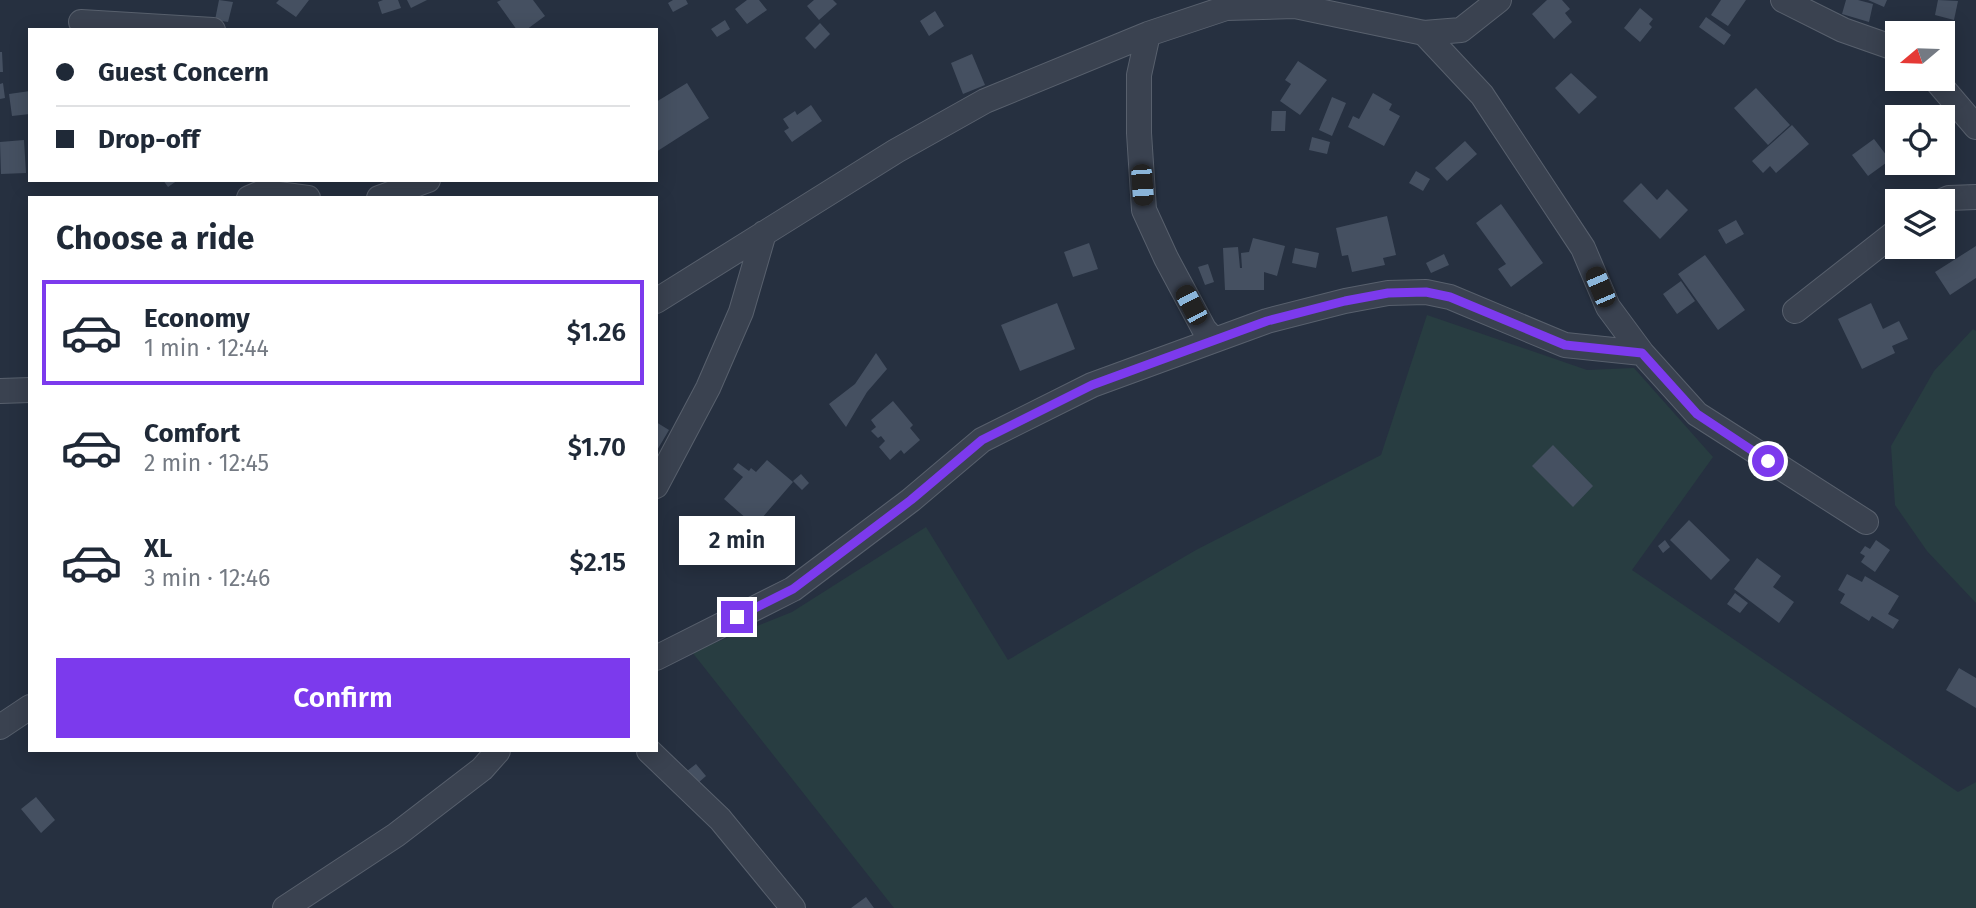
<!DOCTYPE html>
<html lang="en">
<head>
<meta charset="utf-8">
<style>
  body { margin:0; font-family:"Fira Sans",sans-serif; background:#f6f6f7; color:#1f2937; height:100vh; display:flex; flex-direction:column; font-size:26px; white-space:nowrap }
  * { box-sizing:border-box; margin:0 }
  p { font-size:23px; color:#747a83 }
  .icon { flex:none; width:38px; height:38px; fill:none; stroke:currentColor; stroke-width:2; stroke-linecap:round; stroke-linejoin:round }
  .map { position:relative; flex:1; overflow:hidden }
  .drawer { position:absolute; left:28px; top:196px; width:630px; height:556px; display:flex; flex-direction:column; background:#fff; border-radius:0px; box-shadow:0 4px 18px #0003 }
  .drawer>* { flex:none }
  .guide { position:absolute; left:28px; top:28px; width:630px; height:154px; border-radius:0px; box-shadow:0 4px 18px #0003; display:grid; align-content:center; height:154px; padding:0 28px; background:#fff }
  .needle { width:46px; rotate:251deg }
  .tools { position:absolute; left:1885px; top:21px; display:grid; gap:14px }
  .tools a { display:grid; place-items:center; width:70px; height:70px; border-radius:0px; background:#fff; box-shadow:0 4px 18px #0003; font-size:35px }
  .end { position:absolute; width:32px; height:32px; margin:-16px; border:9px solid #7c3aed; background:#fff; box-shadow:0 0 0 4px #fff }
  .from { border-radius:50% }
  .bubble { position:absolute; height:49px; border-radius:0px; background:#fff; box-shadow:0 4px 18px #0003; font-size:23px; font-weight:600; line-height:49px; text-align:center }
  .car { position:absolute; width:21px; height:42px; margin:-21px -10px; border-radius:9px; box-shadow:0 0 5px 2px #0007; background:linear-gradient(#222 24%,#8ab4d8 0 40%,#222 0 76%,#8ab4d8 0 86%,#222 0) }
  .guide b { display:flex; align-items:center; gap:24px; height:66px; font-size:26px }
  .guide b+b { border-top:2px solid #e0e1e3 }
  .guide i { width:18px; height:18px; background:#1f2937 }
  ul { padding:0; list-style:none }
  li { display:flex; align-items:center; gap:21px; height:105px; margin:0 14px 10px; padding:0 14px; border:4px solid transparent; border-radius:0px }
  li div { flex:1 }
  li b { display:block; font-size:26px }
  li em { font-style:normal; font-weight:600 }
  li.current { border-color:#7c3aed }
  li>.icon { width:63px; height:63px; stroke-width:1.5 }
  h2 { padding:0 28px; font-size:32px; line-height:84px }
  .action { display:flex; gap:14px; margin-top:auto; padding:14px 28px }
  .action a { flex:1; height:80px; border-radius:0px; background:#7c3aed; color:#fff; font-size:28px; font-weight:600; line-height:80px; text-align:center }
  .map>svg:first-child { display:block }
  .green { fill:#283d41 }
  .building { fill:#455061 }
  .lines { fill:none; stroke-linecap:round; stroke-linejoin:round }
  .minor-casing { stroke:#58606d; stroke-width:26 }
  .minor { stroke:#3a4250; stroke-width:24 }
  .route { stroke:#7c3aed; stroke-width:9 }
</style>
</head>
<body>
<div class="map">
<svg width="1976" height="908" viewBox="0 0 1976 908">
  <rect width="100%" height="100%" fill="#263040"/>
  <path class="green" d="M1427,315L1587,370L1634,368L1713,457L1632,570L1958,792L1976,782V908H894L692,652L792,612L926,527L1008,660L1196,550L1381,455Z
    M1973,329L1976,331V603L1927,551L1895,505L1891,446L1934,371Z"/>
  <path class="building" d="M219,0L233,2L228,22L215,20Z
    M279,0H309L296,17L276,3Z
    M383,0H398L401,8L382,14L378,2Z
    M407,0H427L411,8Z
    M501,0H533L545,16L526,30H517L497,2Z
    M673,0H686L688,4L673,12L668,3Z
    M747,0H759L767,10L747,24L735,9Z
    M814,0H833L837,4L819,20L807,6Z
    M1547,0H1562L1570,9L1565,13L1572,22L1554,39L1532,14Z
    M1721,0H1746L1728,26L1711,15Z
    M1846,0H1858L1873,4L1869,22L1842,14Z
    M1868,0H1887L1884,7Z
    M1938,0L1958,1L1954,20L1935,15Z
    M1640,8L1653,19L1649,24L1652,27L1640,42L1624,28Z
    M935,11L944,26L929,36L920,21Z
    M1706,17L1731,35L1724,45L1699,27Z
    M725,20L730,29L717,37L711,29Z
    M820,23L830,34L815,49L805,38Z
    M0,52H2L3,72H0Z
    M972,54L985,85L963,94L951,63Z
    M1298,61L1327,80L1300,115L1280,101L1291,84L1285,80Z
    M1571,73L1597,97L1579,114L1555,88Z
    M3,83L5,98L0,99V84Z
    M687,83L709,118L656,152V102Z
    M1756,88L1790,125L1768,145L1734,108Z
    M30,91V114L12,116L9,94Z
    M1373,93L1392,104L1389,110L1400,116L1384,146L1348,127L1353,116L1359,119Z
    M1332,97L1346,103L1332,136L1319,130Z
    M811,105L822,121L792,142L784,131L789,128L783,119L795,111L797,115Z
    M1272,111H1286L1285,131H1271Z
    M1792,125L1809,144L1776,173L1770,166L1763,173L1752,161Z
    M1312,137L1330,142L1327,154L1309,150Z
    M1874,139L1890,160L1868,176L1852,155Z
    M24,140L26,173L1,174L0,142Z
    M1465,141L1477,154L1447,181L1435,168Z
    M1416,171L1430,179L1423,191L1409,183Z
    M163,180H178L168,187Z
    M1641,183L1657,200L1667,189L1688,210L1660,239L1623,201Z
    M1501,204L1543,263L1511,287L1498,269L1506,264L1476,223Z
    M1387,216L1396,255L1383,258L1385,265L1352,272L1348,255L1342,256L1336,228Z
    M1736,220L1744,234L1726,244L1718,230Z
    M1253,238L1285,246L1277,276L1264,272V290H1225L1223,248L1238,247L1240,268H1242L1241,253L1249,252Z
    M1089,243L1098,269L1073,277L1064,252Z
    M1976,246V278L1950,295L1935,272Z
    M1295,248L1319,253L1316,268L1292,263Z
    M1444,254L1449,265L1431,273L1426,263Z
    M1705,255L1745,310L1718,330L1678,274Z
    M1208,264L1214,282L1205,285L1198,267Z
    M1681,281L1695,301L1677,314L1663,294Z
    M1057,303L1075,349L1020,371L1001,325Z
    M1871,303L1883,329L1899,321L1908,339L1892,346L1895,353L1862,369L1838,319Z
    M876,353L887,369L867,392L846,427L829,404L855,384Z
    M893,401L913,425L910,428L920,440L904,454L901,450L890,460L879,447L885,441L881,436L878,438L871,431L876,427L871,420Z
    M656,422L669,430L656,452Z
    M1553,445L1593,486L1573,507L1532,466Z
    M767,460L793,482L755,526L724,499L743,477L733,469L738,463L749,471L751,468L756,472Z
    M801,474L809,483L802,490L793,481Z
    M1689,520L1730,560L1711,580L1670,540Z
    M743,521L755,534L740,548L728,535Z
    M699,527L739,550L728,561L688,539Z
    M1665,540L1670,547L1663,553L1658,546Z
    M1876,540L1890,550L1875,572L1861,562L1865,556L1860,553L1865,546L1870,549Z
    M1757,558L1781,576L1773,587L1794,602L1779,623L1734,589Z
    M1847,574L1862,582L1865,576L1899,596L1888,614L1899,620L1893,629L1872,616L1869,621L1840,603L1845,594L1838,590Z
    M1735,593L1748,603L1740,613L1727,604Z
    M1959,668L1976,678V708L1946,690Z
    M696,764L706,776L698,783L687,771Z
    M36,797L55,820L41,833L21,809Z
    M866,897L874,908H851Z"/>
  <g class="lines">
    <defs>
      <path id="minor" d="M1783,0L1843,30L1897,49
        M81,22L213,30
        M1424,33L1482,95L1583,248L1608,307L1642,353L1697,414L1866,522
        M1148,34L1139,75V133L1144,210L1166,258L1204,329L1214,340
        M1935,79L1976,127
        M249,198L263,192L308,198
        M379,198L428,180
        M1942,201L1949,198L1976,197
        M656,301L896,151L985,101L1148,34L1226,8L1295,6L1424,33L1461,30L1499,0
        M1795,311L1897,231
        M0,391L30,390
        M656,486L708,388L741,312L764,233
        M656,658L793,589L911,500L982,440L1092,385L1267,321L1345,301L1388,293L1426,292L1450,297L1565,345L1642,353
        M0,727L30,707
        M649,751L720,819L793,908
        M285,908L396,835L482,769L498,751"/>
    </defs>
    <use href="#minor" class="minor-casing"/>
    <use href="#minor" class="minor"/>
  </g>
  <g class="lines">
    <path class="route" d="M737,617L793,589L911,500L982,440L1092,385L1267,321L1345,301L1388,293L1426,292L1450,297L1565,345L1642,353L1697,414L1768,461"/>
  </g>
</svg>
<div class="tools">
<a><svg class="needle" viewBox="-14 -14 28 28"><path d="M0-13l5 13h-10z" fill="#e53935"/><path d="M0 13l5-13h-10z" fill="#747a83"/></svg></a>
<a><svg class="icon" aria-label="locate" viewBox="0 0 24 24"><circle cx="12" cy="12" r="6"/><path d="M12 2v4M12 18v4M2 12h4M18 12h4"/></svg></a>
<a><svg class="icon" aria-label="layers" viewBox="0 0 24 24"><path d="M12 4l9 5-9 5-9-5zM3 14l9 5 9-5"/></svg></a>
</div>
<i class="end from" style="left:1768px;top:461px"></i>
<i class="end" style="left:737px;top:617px"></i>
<div class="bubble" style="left:679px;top:516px;width:116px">2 min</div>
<i class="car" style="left:1142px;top:185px;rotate:176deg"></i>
<i class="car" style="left:1600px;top:287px;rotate:337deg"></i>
<i class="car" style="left:1191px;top:305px;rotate:332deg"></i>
<div class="guide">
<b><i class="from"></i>Guest Concern</b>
<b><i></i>Drop-off</b>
</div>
<section class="drawer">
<h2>Choose a ride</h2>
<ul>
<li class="current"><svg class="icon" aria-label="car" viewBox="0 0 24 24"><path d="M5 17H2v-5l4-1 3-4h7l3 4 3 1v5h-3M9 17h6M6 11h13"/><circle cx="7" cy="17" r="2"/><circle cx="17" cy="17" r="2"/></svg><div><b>Economy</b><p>1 min · 12:44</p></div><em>$1.26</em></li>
<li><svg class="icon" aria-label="car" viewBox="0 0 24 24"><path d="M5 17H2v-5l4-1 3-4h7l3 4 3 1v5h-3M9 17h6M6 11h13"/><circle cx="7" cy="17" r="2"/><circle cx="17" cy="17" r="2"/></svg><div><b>Comfort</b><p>2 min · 12:45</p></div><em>$1.70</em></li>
<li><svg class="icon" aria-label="car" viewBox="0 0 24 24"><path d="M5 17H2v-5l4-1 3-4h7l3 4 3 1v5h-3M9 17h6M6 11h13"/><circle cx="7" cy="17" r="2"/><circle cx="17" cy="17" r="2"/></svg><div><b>XL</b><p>3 min · 12:46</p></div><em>$2.15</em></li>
</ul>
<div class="action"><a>Confirm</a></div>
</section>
</div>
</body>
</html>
